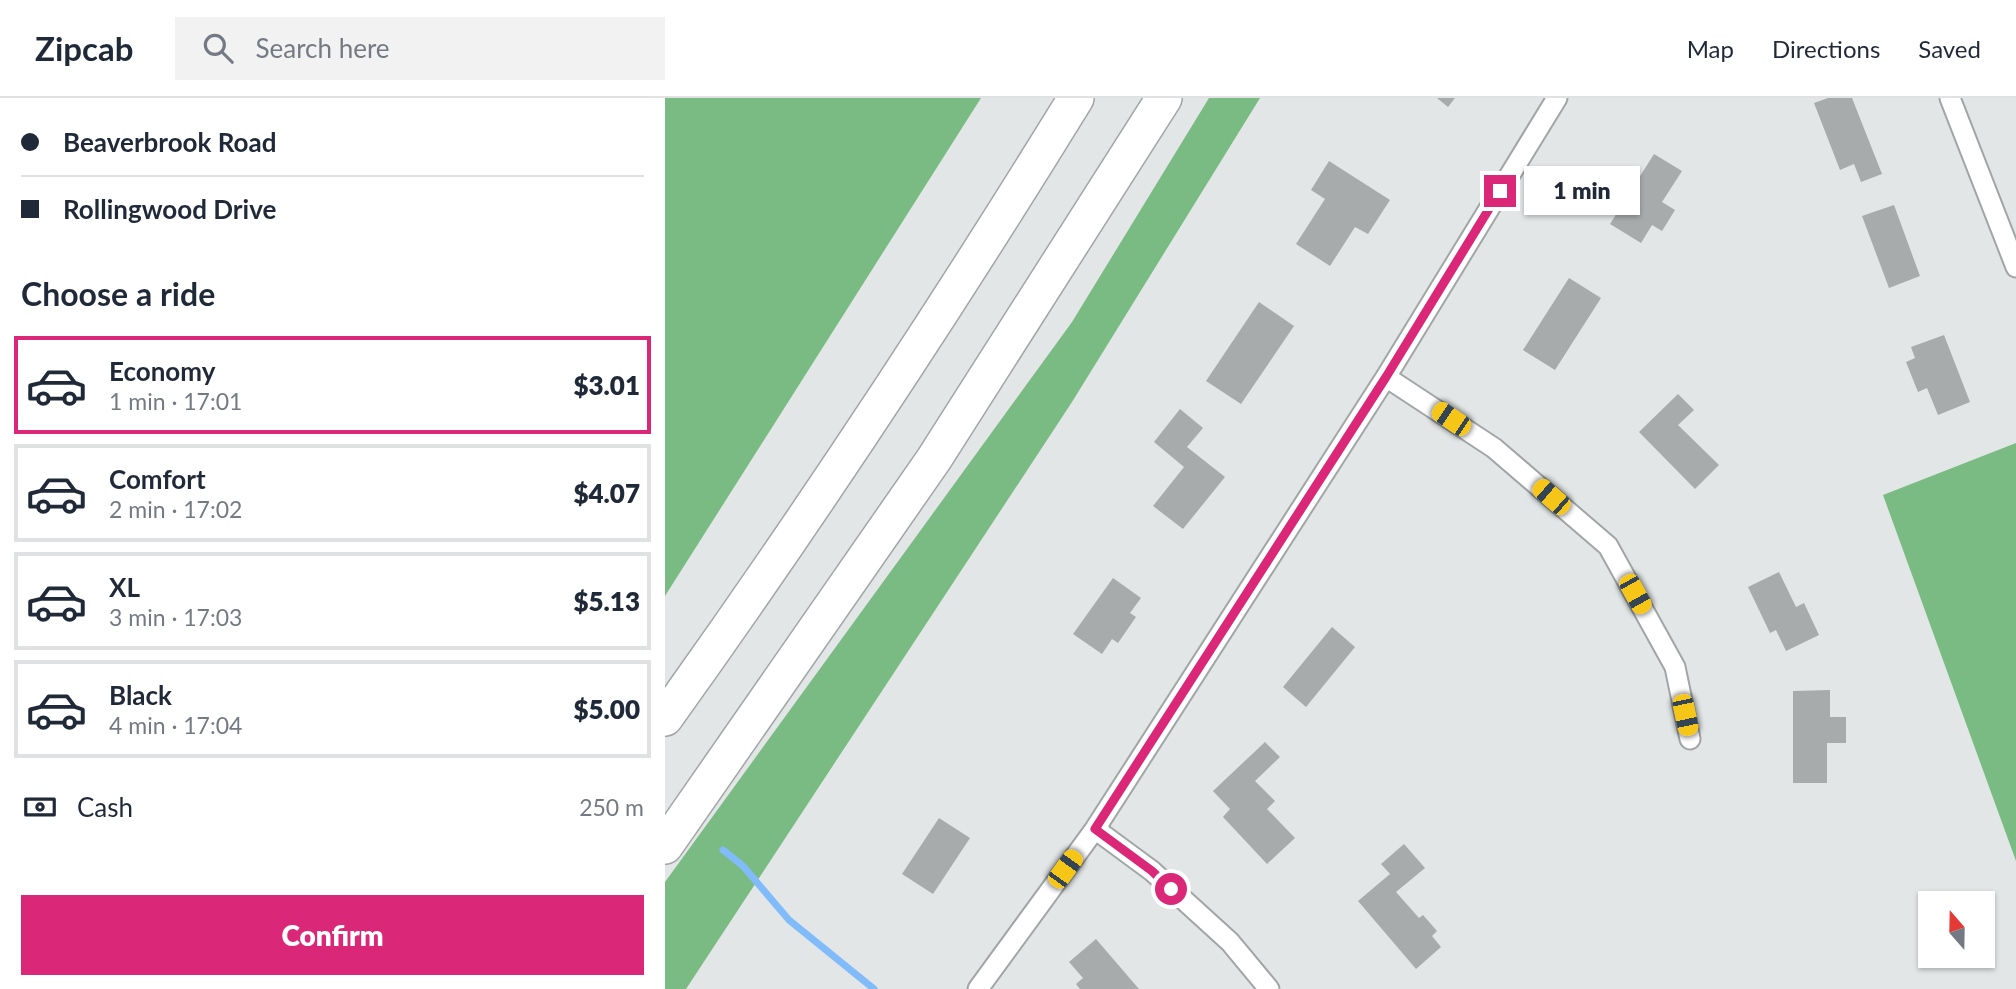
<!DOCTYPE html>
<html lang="en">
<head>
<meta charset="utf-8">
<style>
  body { margin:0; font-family:Lato,sans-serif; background:#f2f2f3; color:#1f2937; height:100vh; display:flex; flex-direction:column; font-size:26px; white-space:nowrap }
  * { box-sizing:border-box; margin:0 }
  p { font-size:23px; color:#747a83 }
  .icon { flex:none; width:38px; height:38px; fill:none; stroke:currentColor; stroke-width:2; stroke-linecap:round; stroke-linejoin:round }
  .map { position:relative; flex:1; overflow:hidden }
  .drawer { display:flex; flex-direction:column; background:#fff; width:665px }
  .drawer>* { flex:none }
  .hud { display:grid; align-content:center; height:154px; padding:0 21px; background:#fff }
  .needle { width:46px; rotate:340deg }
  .fabs { position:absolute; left:1253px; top:793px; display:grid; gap:14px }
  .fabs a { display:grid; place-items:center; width:77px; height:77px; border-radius:0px; background:#fff; box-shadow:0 2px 5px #0004; font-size:35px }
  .end { position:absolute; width:32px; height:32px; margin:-16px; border:9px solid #db2777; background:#fff; box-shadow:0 0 0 4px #fff }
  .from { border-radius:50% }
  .bubble { position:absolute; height:49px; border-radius:0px; background:#fff; box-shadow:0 2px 5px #0004; font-size:23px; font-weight:800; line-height:49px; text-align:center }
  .car { position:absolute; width:21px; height:42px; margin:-21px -10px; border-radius:9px; box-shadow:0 0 5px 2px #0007; background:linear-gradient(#f5c518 24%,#345 0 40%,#f5c518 0 76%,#345 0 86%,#f5c518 0) }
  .hud b { display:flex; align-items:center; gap:24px; height:66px; font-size:26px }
  .hud b+b { border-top:2px solid #e0e1e3 }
  .hud i { width:18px; height:18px; background:#1f2937 }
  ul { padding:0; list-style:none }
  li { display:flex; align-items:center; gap:21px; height:98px; margin:0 14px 10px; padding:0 7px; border:4px solid #e0e1e3; border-radius:0px }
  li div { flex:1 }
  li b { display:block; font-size:26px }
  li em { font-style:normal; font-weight:800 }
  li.current { border-color:#db2777 }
  li>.icon { width:63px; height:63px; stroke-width:1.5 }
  h2 { padding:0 21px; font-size:32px; line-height:84px }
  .pay { display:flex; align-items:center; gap:18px; height:77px; padding:0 21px; font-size:26px }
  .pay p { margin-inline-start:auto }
  .action { display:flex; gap:14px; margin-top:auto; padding:14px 21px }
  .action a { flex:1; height:80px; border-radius:0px; background:#db2777; color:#fff; font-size:28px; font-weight:800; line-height:80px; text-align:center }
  header { display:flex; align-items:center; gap:42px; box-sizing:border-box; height:98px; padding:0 35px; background:#fff; border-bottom:2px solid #e0e1e3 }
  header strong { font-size:33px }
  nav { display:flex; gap:38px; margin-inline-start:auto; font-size:24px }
  .search { width:490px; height:63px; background:#f2f2f3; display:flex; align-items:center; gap:18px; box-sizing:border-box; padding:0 24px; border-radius:0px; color:#747a83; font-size:26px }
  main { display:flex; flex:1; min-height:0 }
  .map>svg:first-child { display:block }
  .forest { fill:#79bb82 }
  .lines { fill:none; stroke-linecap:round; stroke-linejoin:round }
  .stream { stroke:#82bbf9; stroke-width:7 }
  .building { fill:#a7abac }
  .street-casing { stroke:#a2a5a6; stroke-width:23 }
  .highway-casing { stroke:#a2a5a6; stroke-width:38 }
  .street { stroke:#fff; stroke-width:19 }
  .highway { stroke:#fff; stroke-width:35 }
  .route { stroke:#db2777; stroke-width:9 }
</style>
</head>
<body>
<header>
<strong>Zipcab</strong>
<div class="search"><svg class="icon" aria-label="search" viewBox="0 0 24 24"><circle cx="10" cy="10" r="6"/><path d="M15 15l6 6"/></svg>Search here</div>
<nav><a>Map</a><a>Directions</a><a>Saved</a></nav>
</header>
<main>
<section class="drawer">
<div class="hud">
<b><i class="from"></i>Beaverbrook Road</b>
<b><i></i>Rollingwood Drive</b>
</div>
<h2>Choose a ride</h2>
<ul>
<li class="current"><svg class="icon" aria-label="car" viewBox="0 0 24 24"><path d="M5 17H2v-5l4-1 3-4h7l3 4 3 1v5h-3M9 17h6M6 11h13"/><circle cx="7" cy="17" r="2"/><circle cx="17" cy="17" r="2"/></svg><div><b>Economy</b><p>1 min · 17:01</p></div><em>$3.01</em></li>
<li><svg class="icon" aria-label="car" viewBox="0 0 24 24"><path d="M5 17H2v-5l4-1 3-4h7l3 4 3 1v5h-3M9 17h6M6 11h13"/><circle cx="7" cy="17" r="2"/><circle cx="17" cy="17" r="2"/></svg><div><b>Comfort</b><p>2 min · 17:02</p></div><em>$4.07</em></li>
<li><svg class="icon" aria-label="car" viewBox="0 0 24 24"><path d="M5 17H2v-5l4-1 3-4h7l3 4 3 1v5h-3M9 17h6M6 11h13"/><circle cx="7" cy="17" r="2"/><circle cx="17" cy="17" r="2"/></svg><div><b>XL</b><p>3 min · 17:03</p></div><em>$5.13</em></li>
<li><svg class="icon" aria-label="car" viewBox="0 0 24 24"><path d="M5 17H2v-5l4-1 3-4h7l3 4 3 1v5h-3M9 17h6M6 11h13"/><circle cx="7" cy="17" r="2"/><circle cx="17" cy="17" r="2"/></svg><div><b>Black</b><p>4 min · 17:04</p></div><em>$5.00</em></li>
</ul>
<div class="pay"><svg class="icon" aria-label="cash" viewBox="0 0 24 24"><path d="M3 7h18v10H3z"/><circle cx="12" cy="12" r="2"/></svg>Cash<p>250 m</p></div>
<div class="action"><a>Confirm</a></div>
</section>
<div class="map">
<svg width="1351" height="891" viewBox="0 0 1351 891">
  <rect width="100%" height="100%" fill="#e2e6e6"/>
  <path class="forest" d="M0,0H316L0,498Z
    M544,0H595L407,304L21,891H0V784L407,224Z
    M1351,345V763L1218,397Z"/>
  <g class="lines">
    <path class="stream" d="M58,752L78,768L124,822L209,891"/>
  </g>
  <path class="building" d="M772,0H790L783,9Z
    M1163,0H1187L1217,76L1196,84L1189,66L1175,72L1149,5Z
    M989,56L1017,73L997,104L1010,112L997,133L987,127L976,145L945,126Z
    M664,63L725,102L703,136L690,129L665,168L631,146L660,101L646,92Z
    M1229,107L1255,178L1224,190L1197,118Z
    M904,180L936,200L890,272L858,252Z
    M594,204L629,228L576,306L541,283Z
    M1279,237L1305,304L1273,317L1262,290L1253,294L1241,264L1250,260L1246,249Z
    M1013,296L1029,312L1013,327L1054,367L1030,391L974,334Z
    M515,311L538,330L522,349L560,379L518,431L488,408L519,369L489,344Z
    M1114,474L1131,509L1139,505L1154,537L1121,553L1111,532L1105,535L1083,489Z
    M448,480L476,500L465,515L471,519L453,545L447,541L437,556L408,536Z
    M667,529L690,549L641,609L618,589Z
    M1165,592V619H1181V645H1162V685H1128V593Z
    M600,644L615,659L590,683L610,703L602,711L630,740L602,766L558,719L565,711L548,693Z
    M274,720L305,740L268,796L237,776Z
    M739,746L760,770L731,794L754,820L758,817L772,833L767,838L776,849L751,871L693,803L725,776L716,766Z
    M431,841L474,891H415L411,886L418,880L404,864Z"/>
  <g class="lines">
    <defs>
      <path id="street" d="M1285,0L1351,169
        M721,279L829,350L943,448L1010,569L1025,641
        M430,731L487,773L565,844L604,891
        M313,891L430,731L721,279L892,0"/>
      <path id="highway" d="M0,620C144,419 281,211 411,0
        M0,748L269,361L499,0"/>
    </defs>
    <use href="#street" class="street-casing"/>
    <use href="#highway" class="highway-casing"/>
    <use href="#street" class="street"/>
    <use href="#highway" class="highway"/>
  </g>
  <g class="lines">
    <path class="route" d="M506,791L487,773L430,731L721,279L835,93"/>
  </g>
</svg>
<div class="fabs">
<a><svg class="needle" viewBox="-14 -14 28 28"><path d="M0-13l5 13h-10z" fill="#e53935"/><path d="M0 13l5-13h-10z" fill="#747a83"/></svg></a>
</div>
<i class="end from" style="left:506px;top:791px"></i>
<i class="end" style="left:835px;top:93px"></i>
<div class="bubble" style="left:859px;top:68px;width:116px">1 min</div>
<i class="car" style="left:786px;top:321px;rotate:304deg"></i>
<i class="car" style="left:886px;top:399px;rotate:311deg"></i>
<i class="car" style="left:970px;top:496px;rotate:151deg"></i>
<i class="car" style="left:1020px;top:617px;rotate:168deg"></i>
<i class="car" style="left:400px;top:771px;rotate:36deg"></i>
</div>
</main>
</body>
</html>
